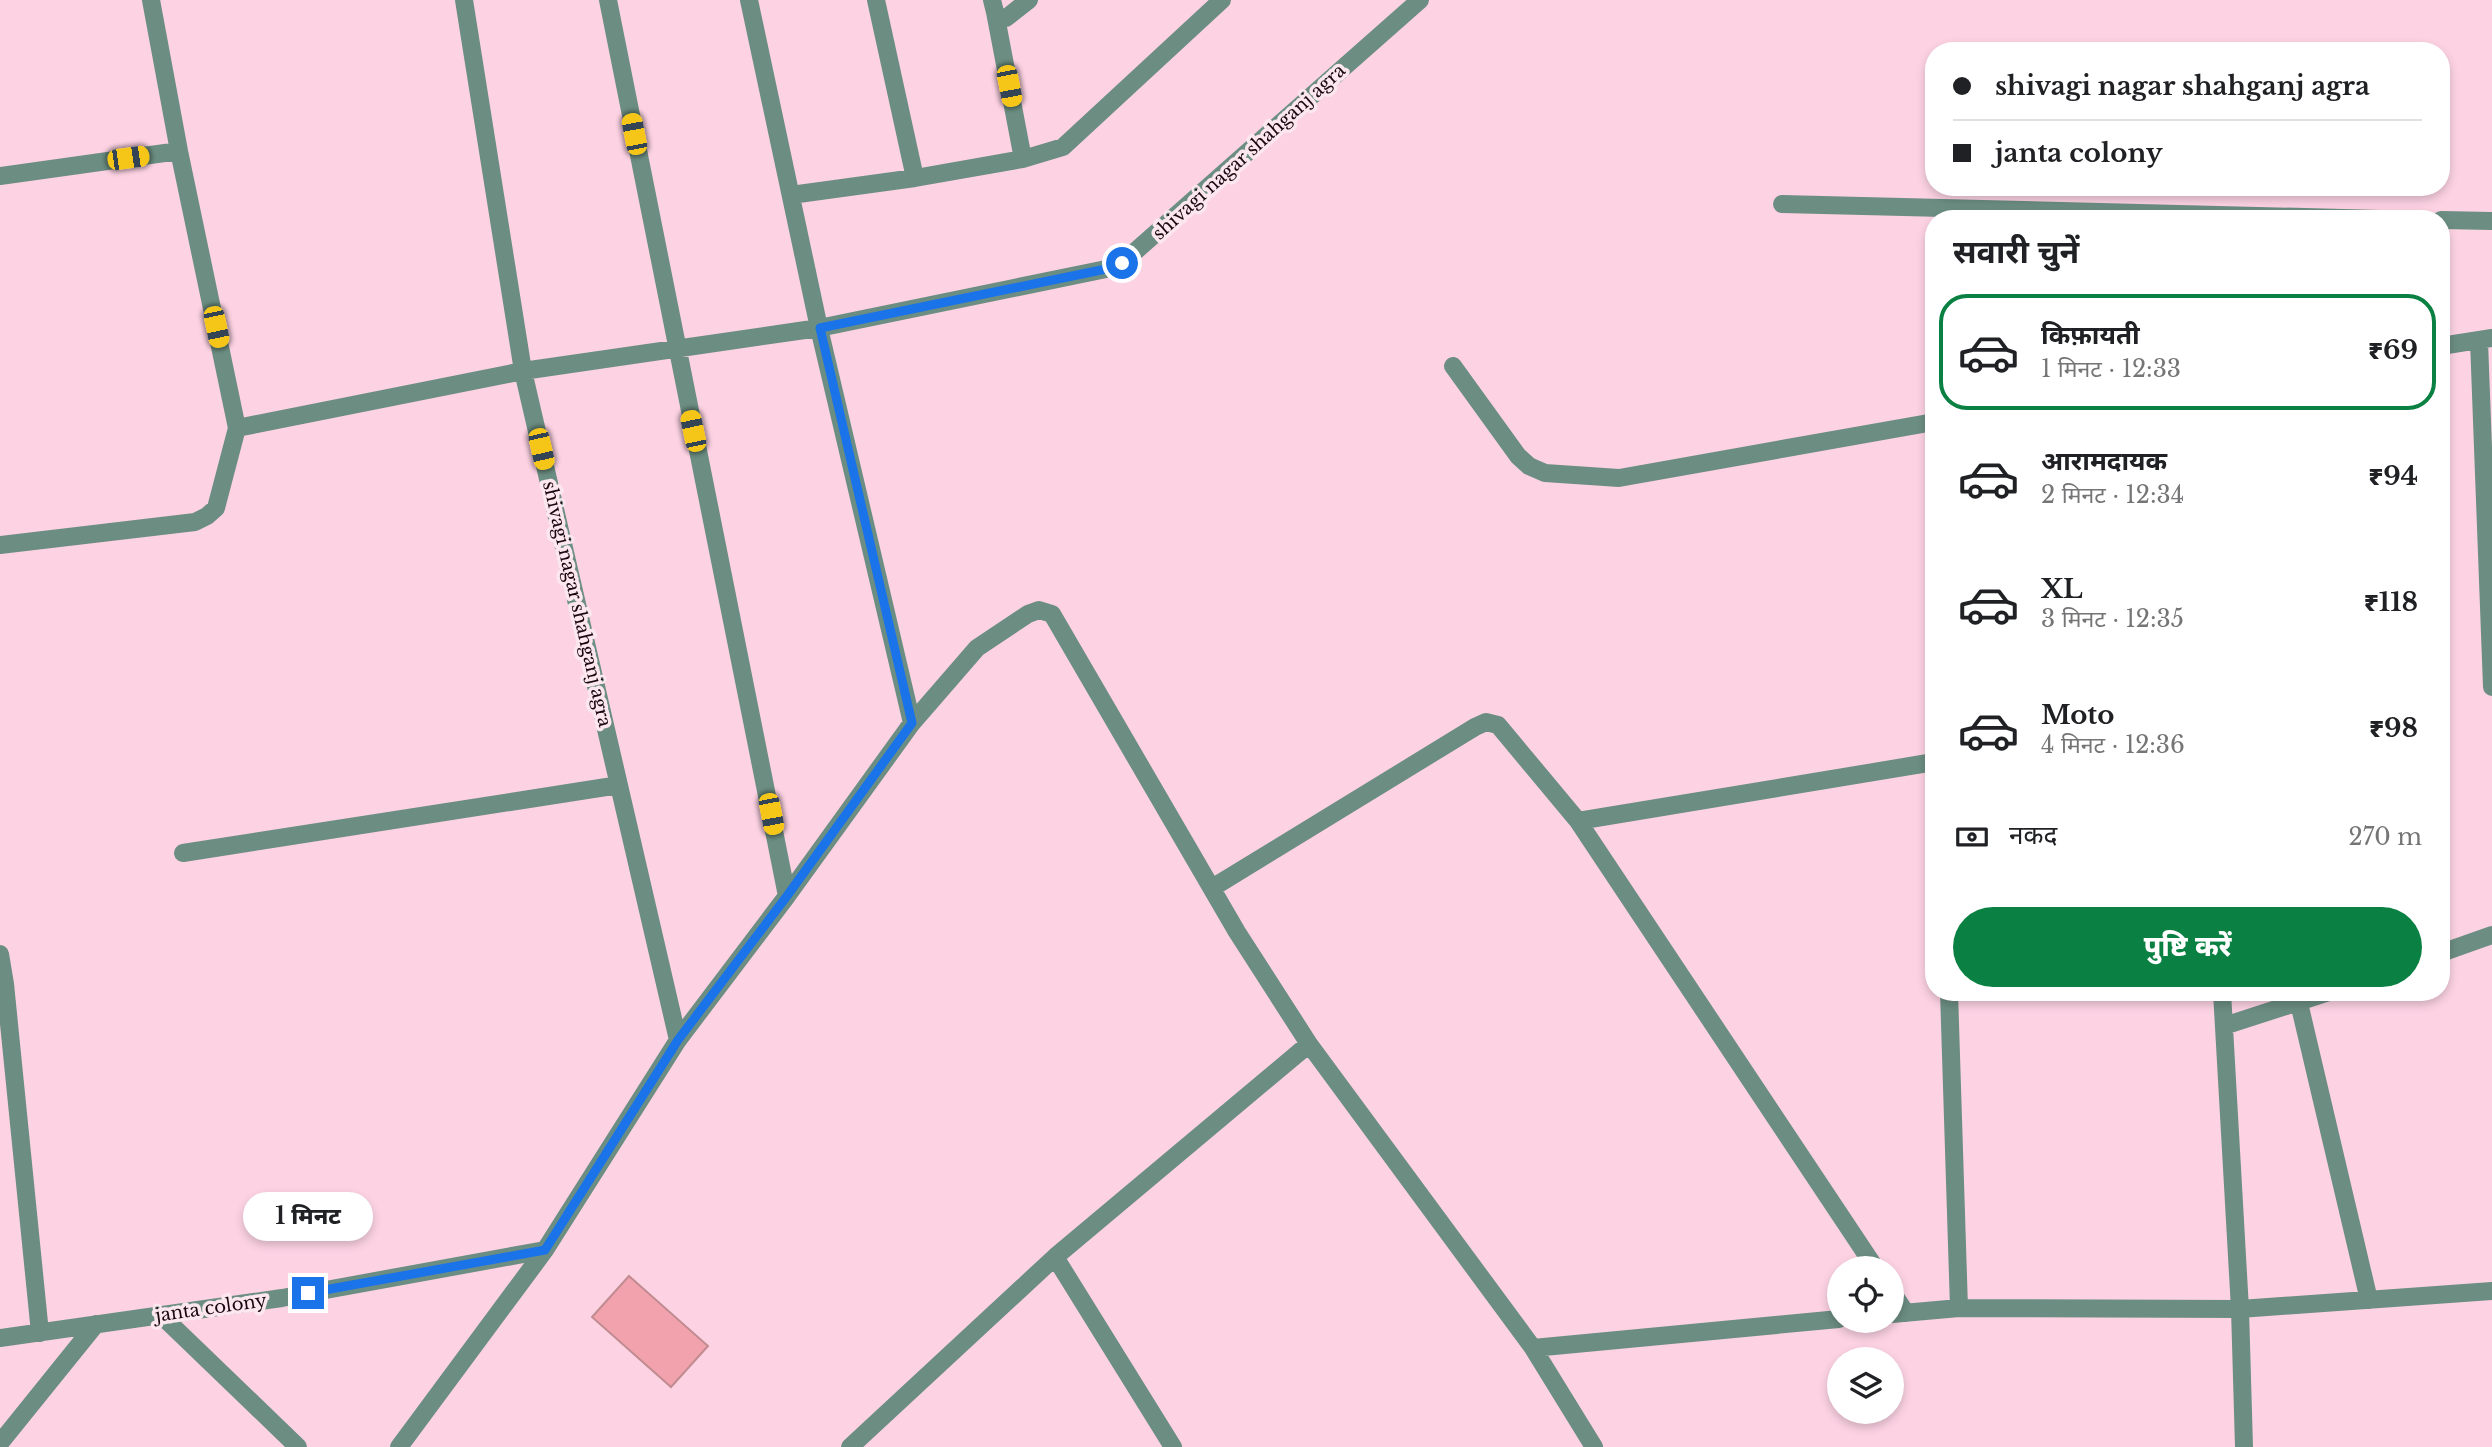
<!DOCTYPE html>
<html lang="hi">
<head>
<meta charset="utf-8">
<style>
  body { margin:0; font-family:"Libre Baskerville","Noto Sans Devanagari",serif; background:#f6f6f6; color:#202124; height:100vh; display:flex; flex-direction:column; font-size:26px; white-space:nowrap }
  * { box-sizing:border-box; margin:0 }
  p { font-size:23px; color:#757577 }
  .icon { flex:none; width:38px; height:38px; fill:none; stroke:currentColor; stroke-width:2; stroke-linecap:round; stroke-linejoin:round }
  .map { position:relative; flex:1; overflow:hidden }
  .drawer { position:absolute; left:1925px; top:210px; width:525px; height:791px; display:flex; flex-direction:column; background:#fff; border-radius:28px; box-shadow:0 4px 10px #0003 }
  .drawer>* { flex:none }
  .banner { position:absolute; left:1925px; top:42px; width:525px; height:154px; border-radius:28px; box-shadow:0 4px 10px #0003; display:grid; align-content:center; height:154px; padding:0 28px; background:#fff }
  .buttons { position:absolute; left:1827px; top:1256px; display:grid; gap:14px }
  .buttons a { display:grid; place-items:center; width:77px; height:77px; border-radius:50%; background:#fff; box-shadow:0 4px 10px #0003; font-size:35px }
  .end { position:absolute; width:32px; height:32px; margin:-16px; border:9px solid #1a73e8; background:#fff; box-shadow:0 0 0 4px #fff }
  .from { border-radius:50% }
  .bubble { position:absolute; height:49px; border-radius:24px; background:#fff; box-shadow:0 4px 10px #0003; font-size:23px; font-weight:800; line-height:49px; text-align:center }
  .car { position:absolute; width:21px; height:42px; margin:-21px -10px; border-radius:9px; box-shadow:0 0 5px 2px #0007; background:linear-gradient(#f5c518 24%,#345 0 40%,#f5c518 0 76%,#345 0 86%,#f5c518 0) }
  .banner b { display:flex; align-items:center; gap:24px; height:66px; font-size:26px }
  .banner b+b { border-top:2px solid #e0e0e0 }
  .banner i { width:18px; height:18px; background:#202124 }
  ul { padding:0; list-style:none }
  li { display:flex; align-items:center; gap:21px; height:116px; margin:0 14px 10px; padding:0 14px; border:4px solid transparent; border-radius:28px }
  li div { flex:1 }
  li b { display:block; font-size:26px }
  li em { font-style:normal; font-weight:800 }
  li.active { border-color:#0b8043 }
  li>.icon { width:63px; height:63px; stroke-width:1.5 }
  h2 { padding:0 28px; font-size:32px; line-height:84px }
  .pay { display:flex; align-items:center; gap:18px; height:77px; padding:0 28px; font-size:26px }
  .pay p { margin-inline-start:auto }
  .button { display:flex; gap:14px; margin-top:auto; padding:14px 28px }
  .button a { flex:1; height:80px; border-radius:42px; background:#0b8043; color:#fff; font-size:28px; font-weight:800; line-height:80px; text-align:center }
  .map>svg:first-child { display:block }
  .building { fill:#f2a2ac; stroke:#c18c91; stroke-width:2 }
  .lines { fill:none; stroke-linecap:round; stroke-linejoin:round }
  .street { stroke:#6c8e82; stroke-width:18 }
  .route { stroke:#1a73e8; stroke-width:9 }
  .labels { text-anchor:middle; stroke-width:7; stroke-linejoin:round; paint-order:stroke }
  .street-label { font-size:18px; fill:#190810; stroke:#fde7ef }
</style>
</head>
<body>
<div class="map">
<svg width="2492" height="1447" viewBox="0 0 2492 1447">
  <rect width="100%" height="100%" fill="#fdd3e4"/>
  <path class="building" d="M629,1276L708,1346L671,1387L592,1317Z"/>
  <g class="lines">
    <path class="street" d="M151,0L179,151L237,428
      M608,0L787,896
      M876,0L915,178
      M992,0L995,12L999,17L1006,18L1029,0
      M995,12L1023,159
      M0,176L179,151
      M791,195L915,178L1023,159L1063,147L1222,0
      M1782,204L2381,219
      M2441,220L2492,221
      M2479,341L2492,687
      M2441,346L2492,338
      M1453,366L1518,456L1529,466L1545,473L1619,478L1934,422
      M0,545L195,522L207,516L216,508L237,428L523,371L819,328L749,0
      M912,723L977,648L1028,614L1039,610L1052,614L1237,932L1309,1044
      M1578,821L1934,762
      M183,853L619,785
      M1212,888L1475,727L1486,722L1498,725L1578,821L1876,1269
      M2441,953L2492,935
      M0,954L5,984H0
      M5,984L40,1333
      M1949,992L1959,1308
      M2222,992L2240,1309L2244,1447
      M2299,1003L2369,1300
      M2224,1026L2329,992
      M678,1040L787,896L912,723L819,328L1111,268L1122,263L1420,0
      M1055,1257L1173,1447
      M1892,1292L1906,1313
      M1892,1314L1959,1308L2240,1309L2492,1291
      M161,1315L298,1447
      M0,1338L282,1298L545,1250
      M1533,1348L1594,1447
      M0,1443L96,1324
      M399,1447L545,1250L678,1040L523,371L464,0
      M850,1447L1055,1257L1309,1044L1533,1348L1839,1319"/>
  </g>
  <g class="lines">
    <path class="route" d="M308,1293L545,1250L678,1040L787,896L912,723L820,328L1111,268L1122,263"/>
  </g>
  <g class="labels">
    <g class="street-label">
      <text transform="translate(1249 152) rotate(-42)" y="6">shivagi nagar shahganj agra</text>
      <text transform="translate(577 604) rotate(77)" y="6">shivagi nagar shahganj agra</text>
      <text transform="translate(211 1308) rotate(-8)" y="6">janta colony</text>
    </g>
  </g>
</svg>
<div class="buttons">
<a><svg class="icon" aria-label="locate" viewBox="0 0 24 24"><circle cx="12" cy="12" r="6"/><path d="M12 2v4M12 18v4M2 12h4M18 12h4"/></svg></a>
<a><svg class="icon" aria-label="layers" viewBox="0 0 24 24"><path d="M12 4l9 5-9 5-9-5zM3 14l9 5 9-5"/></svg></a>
</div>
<i class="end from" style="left:1122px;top:263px"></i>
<i class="end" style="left:308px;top:1293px"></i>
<div class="bubble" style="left:243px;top:1192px;width:130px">1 मिनट</div>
<i class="car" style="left:1009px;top:86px;rotate:169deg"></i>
<i class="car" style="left:634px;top:134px;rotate:349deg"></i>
<i class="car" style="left:128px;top:158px;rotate:82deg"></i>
<i class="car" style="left:216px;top:327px;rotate:168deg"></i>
<i class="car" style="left:693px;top:431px;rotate:348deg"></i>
<i class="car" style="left:541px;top:449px;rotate:167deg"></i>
<i class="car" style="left:771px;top:814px;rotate:169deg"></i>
<div class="banner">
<b><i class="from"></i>shivagi nagar shahganj agra</b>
<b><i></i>janta colony</b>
</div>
<section class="drawer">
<h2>सवारी चुनें</h2>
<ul>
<li class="active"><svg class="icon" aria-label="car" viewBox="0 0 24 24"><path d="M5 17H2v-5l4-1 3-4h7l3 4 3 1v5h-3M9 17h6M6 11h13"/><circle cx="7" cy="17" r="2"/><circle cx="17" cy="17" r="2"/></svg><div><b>किफ़ायती</b><p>1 मिनट · 12:33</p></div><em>₹69</em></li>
<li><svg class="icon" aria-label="car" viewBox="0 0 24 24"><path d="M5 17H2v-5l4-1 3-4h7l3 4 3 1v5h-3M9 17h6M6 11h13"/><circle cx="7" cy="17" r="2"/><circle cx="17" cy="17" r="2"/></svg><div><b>आरामदायक</b><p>2 मिनट · 12:34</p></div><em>₹94</em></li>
<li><svg class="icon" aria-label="car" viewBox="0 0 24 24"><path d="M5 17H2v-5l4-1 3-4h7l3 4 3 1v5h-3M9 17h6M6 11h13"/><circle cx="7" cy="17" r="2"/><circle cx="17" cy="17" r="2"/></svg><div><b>XL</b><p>3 मिनट · 12:35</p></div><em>₹118</em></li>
<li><svg class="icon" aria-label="car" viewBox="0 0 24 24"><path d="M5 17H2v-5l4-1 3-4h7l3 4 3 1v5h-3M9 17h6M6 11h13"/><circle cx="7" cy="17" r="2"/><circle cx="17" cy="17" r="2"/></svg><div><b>Moto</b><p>4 मिनट · 12:36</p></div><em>₹98</em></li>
</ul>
<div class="pay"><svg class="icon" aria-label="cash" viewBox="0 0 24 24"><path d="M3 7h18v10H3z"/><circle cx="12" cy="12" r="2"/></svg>नकद<p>270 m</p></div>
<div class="button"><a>पुष्टि करें</a></div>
</section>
</div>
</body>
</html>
